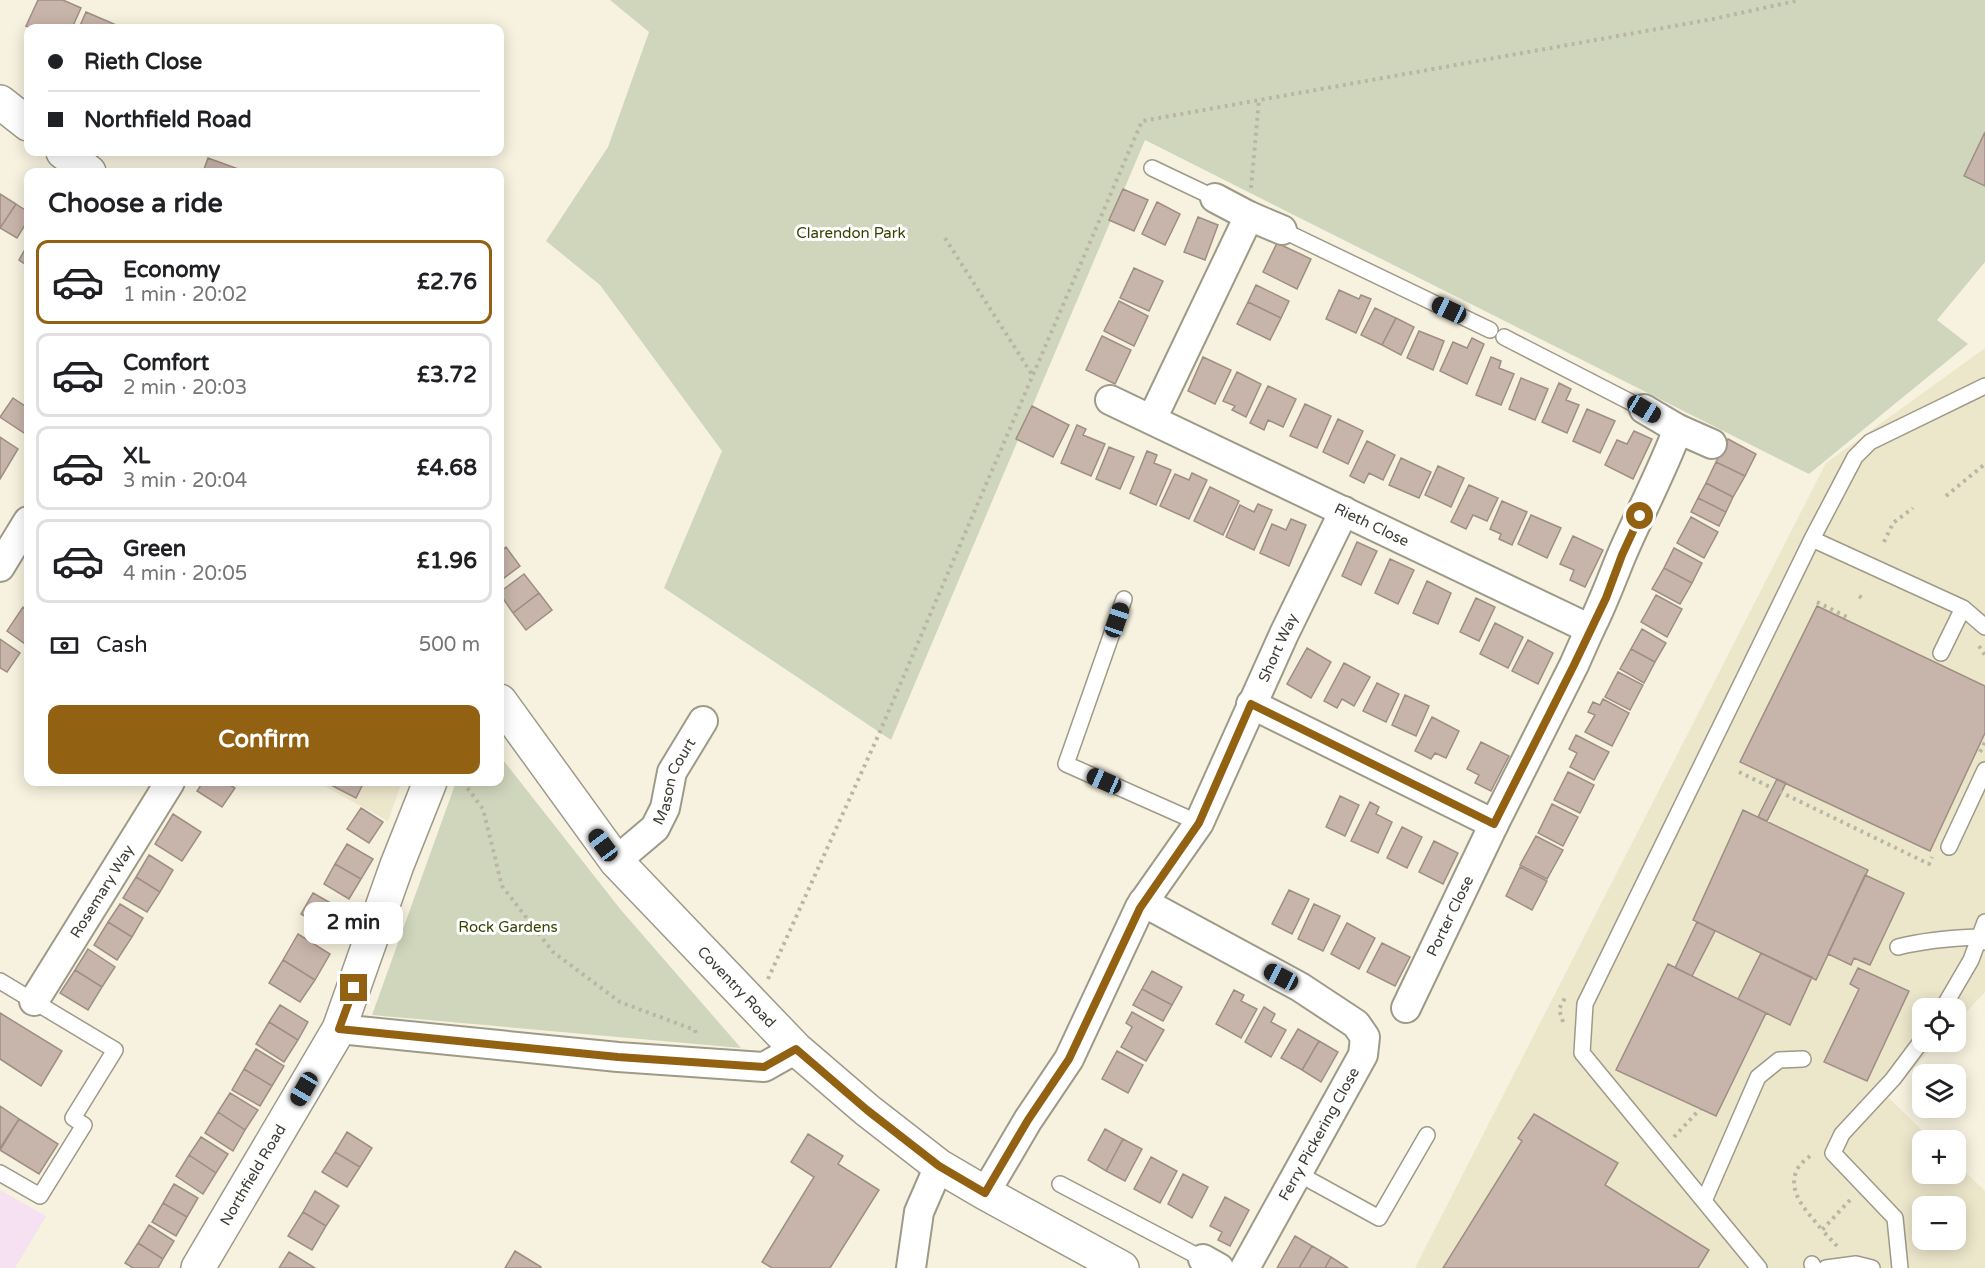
<!DOCTYPE html>
<html lang="en">
<head>
<meta charset="utf-8">
<style>
  body { margin:0; font-family:"Varela Round",sans-serif; background:#f6f6f6; color:#202124; height:100vh; display:flex; flex-direction:column; font-size:22px; white-space:nowrap }
  * { box-sizing:border-box; margin:0 }
  p { font-size:20px; color:#757577 }
  .icon { flex:none; width:33px; height:33px; fill:none; stroke:currentColor; stroke-width:2; stroke-linecap:round; stroke-linejoin:round }
  .map { position:relative; flex:1; overflow:hidden }
  .drawer { position:absolute; left:24px; top:168px; width:480px; height:618px; display:flex; flex-direction:column; background:#fff; border-radius:12px; box-shadow:0 3px 15px #0003 }
  .drawer>* { flex:none }
  .banner { position:absolute; left:24px; top:24px; width:480px; height:132px; border-radius:12px; box-shadow:0 3px 15px #0003; display:grid; align-content:center; height:132px; padding:0 24px; background:#fff }
  .buttons { position:absolute; left:1912px; top:998px; display:grid; gap:12px }
  .buttons a { display:grid; place-items:center; width:54px; height:54px; border-radius:12px; background:#fff; box-shadow:0 3px 15px #0003; font-size:30px }
  .end { position:absolute; width:27px; height:27px; margin:-14px; border:8px solid #926111; background:#fff; box-shadow:0 0 0 3px #fff }
  .from { border-radius:50% }
  .bubble { position:absolute; height:42px; border-radius:12px; background:#fff; box-shadow:0 3px 15px #0003; font-size:20px; font-weight:800; line-height:42px; text-align:center }
  .car { position:absolute; width:18px; height:36px; margin:-18px -9px; border-radius:8px; box-shadow:0 0 4px 2px #0007; background:linear-gradient(#222 24%,#8ab4d8 0 40%,#222 0 76%,#8ab4d8 0 86%,#222 0) }
  .banner b { display:flex; align-items:center; gap:21px; height:57px; font-size:22px }
  .banner b+b { border-top:2px solid #e0e0e0 }
  .banner i { width:15px; height:15px; background:#202124 }
  ul { padding:0; list-style:none }
  li { display:flex; align-items:center; gap:18px; height:84px; margin:0 12px 9px; padding:0 12px; border:3px solid #e0e0e0; border-radius:12px }
  li div { flex:1 }
  li b { display:block; font-size:22px }
  li em { font-style:normal; font-weight:800 }
  li.on { border-color:#926111 }
  li>.icon { width:54px; height:54px; stroke-width:1.5 }
  h2 { padding:0 24px; font-size:27px; line-height:72px }
  .pay { display:flex; align-items:center; gap:15px; height:66px; padding:0 24px; font-size:22px }
  .pay p { margin-inline-start:auto }
  .primary-button { display:flex; gap:12px; margin-top:auto; padding:12px 24px }
  .primary-button a { flex:1; height:69px; border-radius:12px; background:#926111; color:#fff; font-size:24px; font-weight:800; line-height:69px; text-align:center }
  .map>svg:first-child { display:block }
  .built { fill:#ece6cb; fill-rule:evenodd }
  .education { fill:#f5e1f1 }
  .green { fill:#d0d6bc }
  .building { fill:#c7b4aa; stroke:#9f8e84; stroke-width:1.5 }
  .lines { fill:none; stroke-linecap:round; stroke-linejoin:round }
  .service-casing { stroke:#9e9a88; stroke-width:18 }
  .minor-casing { stroke:#9e9a88; stroke-width:32 }
  .tertiary-casing { stroke:#9e9a88; stroke-width:36 }
  .secondary-casing { stroke:#9e9a88; stroke-width:36 }
  .path { stroke:#bab6a6; stroke-width:4; stroke-dasharray:3 4.5; stroke-linecap:butt }
  .service { stroke:#fff; stroke-width:15 }
  .minor { stroke:#fff; stroke-width:28 }
  .tertiary { stroke:#fff; stroke-width:33 }
  .secondary { stroke:#fff; stroke-width:33 }
  .route { stroke:#926111; stroke-width:8 }
  .labels { text-anchor:middle; stroke-width:6; stroke-linejoin:round; paint-order:stroke }
  .park-label { font-size:15px; fill:#384102; stroke:#fff }
  .street-label { font-size:15px; fill:#3d3b34; stroke:#fff }
</style>
</head>
<body>
<div class="map">
<svg width="1985" height="1268" viewBox="0 0 1985 1268">
  <rect width="100%" height="100%" fill="#f7f2df"/>
  <path class="built" d="M1985,348V992L1956,1023V1008H1923V1041H1939L1887,1096L1932,1140H1923V1173H1956V1163L1985,1191V1268H1415L1826,463ZM1923,1206H1956V1239H1923Z
    M317,782H402L388,821Z"/>
  <path class="education" d="M0,1190L46,1216L15,1268H0Z"/>
  <path class="green" d="M610,0H1985V262L1937,320L1968,344L1809,474L1145,140L891,740L664,588L722,451L600,285L546,241L608,147L649,32Z
    M500,756L621,910L741,1048L372,1015L456,782H500Z"/>
  <path class="building" d="M38,0H63L81,8L72,28H31L26,26Z
    M86,12L121,27L120,28H79Z
    M1985,132V186L1964,176Z
    M208,158L241,170V172H203Z
    M1123,189L1148,200L1134,231L1109,220Z
    M0,194L16,204L0,228Z
    M1157,202L1180,214L1165,245L1142,234Z
    M16,204L28,212V220L17,238L0,228Z
    M1198,217L1218,225L1205,260L1184,252Z
    M1277,243L1311,259L1297,289L1263,272Z
    M28,244V266L19,260Z
    M1134,268L1163,281L1149,311L1120,298Z
    M1256,285L1289,301L1281,318L1248,302Z
    M1339,290L1359,299L1361,295L1371,299L1356,333L1326,319Z
    M1119,301L1148,316L1134,346L1104,331Z
    M1248,302L1281,318L1270,340L1237,324Z
    M1375,308L1396,318L1382,345L1361,335Z
    M1396,318L1414,327L1401,355L1382,345Z
    M1419,331L1444,341L1433,370L1407,358Z
    M1102,336L1131,350L1115,384L1086,370Z
    M1472,338L1484,344L1467,384L1440,371L1453,342L1467,348Z
    M1203,357L1231,370L1215,404L1188,391Z
    M1491,357L1501,361L1499,368L1514,374L1501,405L1476,395Z
    M1237,372L1261,384L1246,417L1232,410L1235,406L1223,401Z
    M1521,378L1548,389L1535,420L1509,409Z
    M1559,383L1571,389L1566,400L1579,405L1567,433L1542,422Z
    M1268,386L1296,399L1283,427L1268,420L1264,430L1250,423Z
    M13,398L28,408V426L24,433L0,417Z
    M1305,404L1331,416L1317,448L1290,436Z
    M1032,406L1069,425L1053,457L1016,439Z
    M1587,409L1615,421L1600,453L1573,441Z
    M1338,419L1363,431L1348,464L1323,452Z
    M1077,425L1086,429L1083,435L1105,444L1091,476L1061,463Z
    M1634,431L1652,439L1633,479L1605,465L1617,440L1627,444Z
    M0,437L18,449L0,479Z
    M1728,439L1756,454L1745,476L1716,462Z
    M1367,441L1395,455L1383,480L1369,473L1364,483L1350,476Z
    M1109,447L1134,457L1120,489L1096,479Z
    M1147,451L1157,455L1154,463L1171,470L1156,505L1130,493Z
    M1401,458L1431,472L1419,498L1389,485Z
    M1716,462L1745,476L1733,497L1706,483Z
    M1438,466L1464,478L1451,507L1425,495Z
    M1192,473L1207,480L1189,519L1160,506L1175,474L1189,480Z
    M1706,483L1733,497L1726,512L1698,498Z
    M1469,485L1498,498L1487,521L1473,515L1466,529L1451,522Z
    M1210,487L1239,501L1223,535L1194,521Z
    M1698,498L1726,512L1719,526L1691,512Z
    M1502,501L1527,512L1512,545L1499,539L1501,534L1490,529Z
    M1258,504L1272,510L1254,550L1226,537L1240,505L1254,512Z
    M1531,515L1561,528L1547,558L1518,544Z
    M1691,517L1718,532L1704,558L1677,543Z
    M1291,519L1306,525L1289,566L1260,553L1272,524L1286,530Z
    M1573,536L1603,550L1585,587L1570,580L1574,570L1560,564Z
    M1357,542L1377,551L1361,585L1342,576Z
    M506,547L520,566L500,581V552Z
    M1674,548L1702,563L1692,583L1664,568Z
    M1390,559L1414,570L1398,604L1375,593Z
    M1664,568L1692,583L1680,604L1652,589Z
    M524,574L539,593L513,613L500,594V592Z
    M1427,581L1451,593L1438,624L1413,613Z
    M539,593L552,610L526,630L513,613Z
    M1656,595L1682,609L1667,637L1641,622Z
    M1476,598L1495,607L1479,641L1460,632Z
    M1817,606L1985,686V733L1930,851L1740,762Z
    M23,607L28,611V646L7,631Z
    M1495,623L1523,637L1508,668L1480,654Z
    M1642,629L1666,643L1655,662L1631,649Z
    M0,639L20,653L7,672L0,668Z
    M1528,640L1553,653L1538,684L1512,671Z
    M1307,648L1331,662L1311,698L1287,684Z
    M1631,649L1655,662L1644,683L1620,669Z
    M1344,663L1370,677L1354,706L1342,699L1337,708L1324,701Z
    M1618,672L1643,685L1630,710L1605,697Z
    M1377,683L1399,694L1386,722L1363,711Z
    M1405,695L1429,706L1416,736L1392,725Z
    M1603,699L1629,713L1612,746L1585,732L1595,715L1588,712L1593,702L1600,705Z
    M1432,717L1459,731L1446,758L1435,753L1431,759L1415,751Z
    M1576,735L1609,752L1594,780L1570,767L1577,753L1569,749Z
    M1481,742L1509,756L1491,791L1475,783L1479,775L1467,769Z
    M1568,772L1594,785L1580,813L1554,800Z
    M1777,779L1786,783L1767,821L1758,817Z
    M203,782H225L235,788L222,807L197,791Z
    M325,782H364L356,798Z
    M1340,796L1359,805L1345,836L1326,827Z
    M1370,802L1379,807L1376,814L1392,822L1378,853L1351,841Z
    M1552,804L1578,817L1563,846L1538,833Z
    M361,808L383,822L369,843L347,829Z
    M1743,810L1868,870L1816,980L1693,920Z
    M173,814L201,832L182,861L155,844Z
    M1402,827L1422,837L1407,868L1387,858Z
    M1536,836L1563,850L1547,879L1520,865Z
    M1434,841L1458,853L1443,884L1419,872Z
    M347,844L373,859L361,879L335,864Z
    M149,855L173,870L160,892L136,877Z
    M335,864L361,879L349,899L324,884Z
    M1520,867L1547,881L1532,910L1506,896Z
    M1865,875L1904,893L1870,965L1854,958L1851,965L1828,954Z
    M136,877L160,892L147,912L123,898Z
    M1289,890L1309,899L1292,934L1272,924Z
    M313,893L350,914L337,936L301,914Z
    M120,904L143,918L132,937L108,922Z
    M1314,904L1340,916L1323,951L1298,939Z
    M108,922L132,937L117,960L94,945Z
    M1697,922L1715,931L1692,976L1675,968Z
    M1347,923L1375,938L1359,969L1331,954Z
    M298,934L330,954L315,980L283,960Z
    M1382,943L1410,957L1395,986L1367,972Z
    M88,949L115,967L102,987L75,970Z
    M1761,953L1812,977L1790,1025L1738,999Z
    M283,960L315,980L300,1002L269,983Z
    M1668,964L1766,1013L1716,1116L1616,1070Z
    M1858,968L1909,991L1867,1081L1824,1062L1859,989L1850,984Z
    M75,970L102,987L88,1010L60,993Z
    M1152,971L1182,987L1172,1005L1142,989Z
    M1142,989L1172,1005L1163,1021L1133,1005Z
    M1234,990L1244,995L1241,1001L1257,1009L1241,1038L1216,1024Z
    M280,1005L308,1022L298,1040L269,1022Z
    M1264,1007L1275,1014L1271,1022L1286,1030L1271,1057L1245,1042Z
    M1132,1012L1164,1030L1146,1061L1121,1047L1132,1027L1126,1023Z
    M0,1013L62,1051L41,1086L0,1059Z
    M269,1022L298,1040L284,1062L256,1044Z
    M1298,1029L1319,1041L1302,1070L1281,1058Z
    M1319,1041L1338,1052L1321,1082L1302,1070Z
    M256,1049L284,1066L272,1086L244,1069Z
    M1117,1051L1143,1065L1128,1093L1102,1079Z
    M244,1069L272,1086L260,1106L232,1090Z
    M230,1093L258,1110L245,1130L218,1112Z
    M0,1106L19,1119L0,1148Z
    M218,1112L245,1130L233,1151L205,1133Z
    M1534,1114L1618,1163L1605,1185L1709,1250L1698,1268H1443L1522,1141L1518,1138Z
    M19,1119L58,1144L39,1174L0,1150Z
    M1105,1129L1123,1139L1106,1171L1088,1160Z
    M347,1132L372,1148L360,1167L335,1152Z
    M808,1134L843,1156L838,1164L879,1190L830,1268H772L762,1262L814,1177L791,1162Z
    M201,1137L228,1154L216,1173L189,1155Z
    M1123,1139L1142,1149L1125,1181L1106,1171Z
    M335,1152L360,1167L347,1187L322,1172Z
    M189,1155L216,1173L203,1194L176,1176Z
    M1151,1157L1177,1171L1160,1203L1134,1189Z
    M1183,1174L1208,1187L1192,1218L1168,1204Z
    M174,1184L198,1198L187,1217L163,1203Z
    M315,1191L339,1206L326,1226L303,1212Z
    M1225,1197L1249,1210L1230,1246L1218,1240L1222,1232L1210,1226Z
    M163,1203L187,1217L176,1236L152,1222Z
    M303,1212L326,1226L312,1250L288,1236Z
    M149,1225L174,1241L163,1259L138,1243Z
    M1295,1236L1312,1246L1299,1268H1277Z
    M138,1243L163,1259L158,1268H133L125,1263Z
    M1312,1246L1331,1257L1325,1268H1299Z
    M515,1251L541,1267V1268H505Z
    M289,1252L315,1268H279Z
    M1331,1257L1348,1268H1325Z"/>
  <g class="lines">
    <defs>
      <path id="service" d="M1152,168L1215,198
        M1282,230L1490,330
        M1504,337L1644,409
        M1812,539L1963,608L1941,653
        M1124,599L1066,764L1199,823
        M1963,608L1985,627
        M1949,847L1985,770
        M1898,947C1925,940 1952,938 1979,937L1985,942
        M0,981L115,1050L73,1118L84,1125L40,1196L0,1173
        M1943,1008L1971,960L1985,922
        M1297,1173L1379,1218L1427,1135
        M1060,1184L1203,1259
        M1704,1201L1758,1077L1779,1060L1803,1059
        M1812,1264L1814,1268
        M1759,1268L1582,1053L1585,1004L1812,539L1855,457L1870,442L1985,386
        M1826,1268L1856,1264L1872,1268
        M1900,1268L1895,1218L1833,1153L1842,1134L1893,1079L1923,1039"/>
      <g id="minor">
        <path d="M1215,198L1249,216L1282,230"/>
        <path id="s1" d="M1110,400L1590,629L1574,665L1494,824"/>
        <path d="M1644,409L1678,429L1712,444"/>
        <path d="M1152,419L1249,216"/>
        <path d="M0,567L28,521"/>
        <path d="M1590,629C1603,604 1612,578 1623,552C1641,511 1662,471 1678,429"/>
        <path d="M1251,704L1494,824L1406,1008"/>
        <path id="s2" d="M616,861L655,828L665,808L672,772L703,721"/>
        <path d="M1143,902L1300,987L1356,1024L1365,1037L1363,1055L1245,1268"/>
        <path id="s3" d="M34,1001L170,782"/>
        <path d="M339,1029L618,1057L764,1067L796,1049"/>
        <path id="s4" d="M985,1193L1028,1120L1069,1059L1140,907L1199,823L1284,634L1344,511"/>
        <path d="M1203,1259L1219,1268"/>
        <path d="M911,1268L919,1212L939,1166"/>
      </g>
      <g id="tertiary">
        <path id="s5" d="M198,1268L339,1029L397,865L430,782"/>
      </g>
      <g id="secondary">
        <path d="M0,102L28,124"/>
        <path d="M63,152L89,172"/>
        <path id="s6" d="M500,701L616,861L796,1049L867,1110L939,1166L985,1193L1122,1268"/>
      </g>
    </defs>
    <use href="#service" class="service-casing"/>
    <use href="#minor" class="minor-casing"/>
    <use href="#tertiary" class="tertiary-casing"/>
    <use href="#secondary" class="secondary-casing"/>
    <path class="path" d="M1251,188L1259,100
      M945,238L1033,376
      M1946,496L1985,464
      M1884,542L1893,523L1913,508
      M1859,596L1862,598
      M1817,602L1849,618
      M1979,646L1985,655
      M1980,752L1985,742
      M1739,772L1929,864L1932,857
      M463,782L483,809L502,886L553,952L620,1002L695,1030L697,1037
      M768,979L878,736L1142,121L1713,19L1800,0
      M1563,1022L1559,1009L1565,998
      M1674,1137L1700,1109
      M1810,1156C1805,1160 1799,1165 1797,1170C1786,1193 1809,1213 1822,1230
      M1837,1246L1822,1230L1851,1199"/>
    <use href="#service" class="service"/>
    <use href="#minor" class="minor"/>
    <use href="#tertiary" class="tertiary"/>
    <use href="#secondary" class="secondary"/>
  </g>
  <g class="lines">
    <path class="route" d="M354,988L339,1029L618,1057L764,1067L796,1049L867,1110L939,1166L985,1193L1028,1120L1069,1059L1140,908L1199,823L1251,704L1494,824L1574,665L1606,598L1622,555L1640,516"/>
  </g>
  <g class="labels">
    <g class="park-label">
      <text x="851" y="238">Clarendon Park</text>
      <text x="508" y="932">Rock Gardens</text>
    </g>
    <g class="street-label">
      <text dy="5" stroke="none"><textPath href="#s1" startOffset="290">Rieth Close</textPath></text>
      <text dy="5" stroke="none"><textPath href="#s4" startOffset="621">Short Way</textPath></text>
      <text dy="5" stroke="none"><textPath href="#s2" startOffset="102">Mason Court</textPath></text>
      <text dy="5" stroke="none"><textPath href="#s3" startOffset="129">Rosemary Way</textPath></text>
      <text transform="translate(1450 916) rotate(-64)" y="5">Porter Close</text>
      <text dy="5" stroke="none"><textPath href="#s6" startOffset="372">Coventry Road</textPath></text>
      <text transform="translate(1319 1134) rotate(-61)" y="5">Ferry Pickering Close</text>
      <text dy="5" stroke="none"><textPath href="#s5" startOffset="108">Northfield Road</textPath></text>
    </g>
  </g>
</svg>
<div class="buttons">
<a><svg class="icon" aria-label="locate" viewBox="0 0 24 24"><circle cx="12" cy="12" r="6"/><path d="M12 2v4M12 18v4M2 12h4M18 12h4"/></svg></a>
<a><svg class="icon" aria-label="layers" viewBox="0 0 24 24"><path d="M12 4l9 5-9 5-9-5zM3 14l9 5 9-5"/></svg></a>
<a>+</a>
<a>−</a>
</div>
<i class="end from" style="left:1640px;top:516px"></i>
<i class="end" style="left:354px;top:988px"></i>
<div class="bubble" style="left:304px;top:902px;width:99px">2 min</div>
<i class="car" style="left:1449px;top:310px;rotate:295deg"></i>
<i class="car" style="left:1644px;top:409px;rotate:121deg"></i>
<i class="car" style="left:1117px;top:620px;rotate:19deg"></i>
<i class="car" style="left:1104px;top:781px;rotate:294deg"></i>
<i class="car" style="left:603px;top:845px;rotate:323deg"></i>
<i class="car" style="left:1281px;top:977px;rotate:298deg"></i>
<i class="car" style="left:304px;top:1089px;rotate:210deg"></i>
<div class="banner">
<b><i class="from"></i>Rieth Close</b>
<b><i></i>Northfield Road</b>
</div>
<section class="drawer">
<h2>Choose a ride</h2>
<ul>
<li class="on"><svg class="icon" aria-label="car" viewBox="0 0 24 24"><path d="M5 17H2v-5l4-1 3-4h7l3 4 3 1v5h-3M9 17h6M6 11h13"/><circle cx="7" cy="17" r="2"/><circle cx="17" cy="17" r="2"/></svg><div><b>Economy</b><p>1 min · 20:02</p></div><em>£2.76</em></li>
<li><svg class="icon" aria-label="car" viewBox="0 0 24 24"><path d="M5 17H2v-5l4-1 3-4h7l3 4 3 1v5h-3M9 17h6M6 11h13"/><circle cx="7" cy="17" r="2"/><circle cx="17" cy="17" r="2"/></svg><div><b>Comfort</b><p>2 min · 20:03</p></div><em>£3.72</em></li>
<li><svg class="icon" aria-label="car" viewBox="0 0 24 24"><path d="M5 17H2v-5l4-1 3-4h7l3 4 3 1v5h-3M9 17h6M6 11h13"/><circle cx="7" cy="17" r="2"/><circle cx="17" cy="17" r="2"/></svg><div><b>XL</b><p>3 min · 20:04</p></div><em>£4.68</em></li>
<li><svg class="icon" aria-label="car" viewBox="0 0 24 24"><path d="M5 17H2v-5l4-1 3-4h7l3 4 3 1v5h-3M9 17h6M6 11h13"/><circle cx="7" cy="17" r="2"/><circle cx="17" cy="17" r="2"/></svg><div><b>Green</b><p>4 min · 20:05</p></div><em>£1.96</em></li>
</ul>
<div class="pay"><svg class="icon" aria-label="cash" viewBox="0 0 24 24"><path d="M3 7h18v10H3z"/><circle cx="12" cy="12" r="2"/></svg>Cash<p>500 m</p></div>
<div class="primary-button"><a>Confirm</a></div>
</section>
</div>
</body>
</html>
